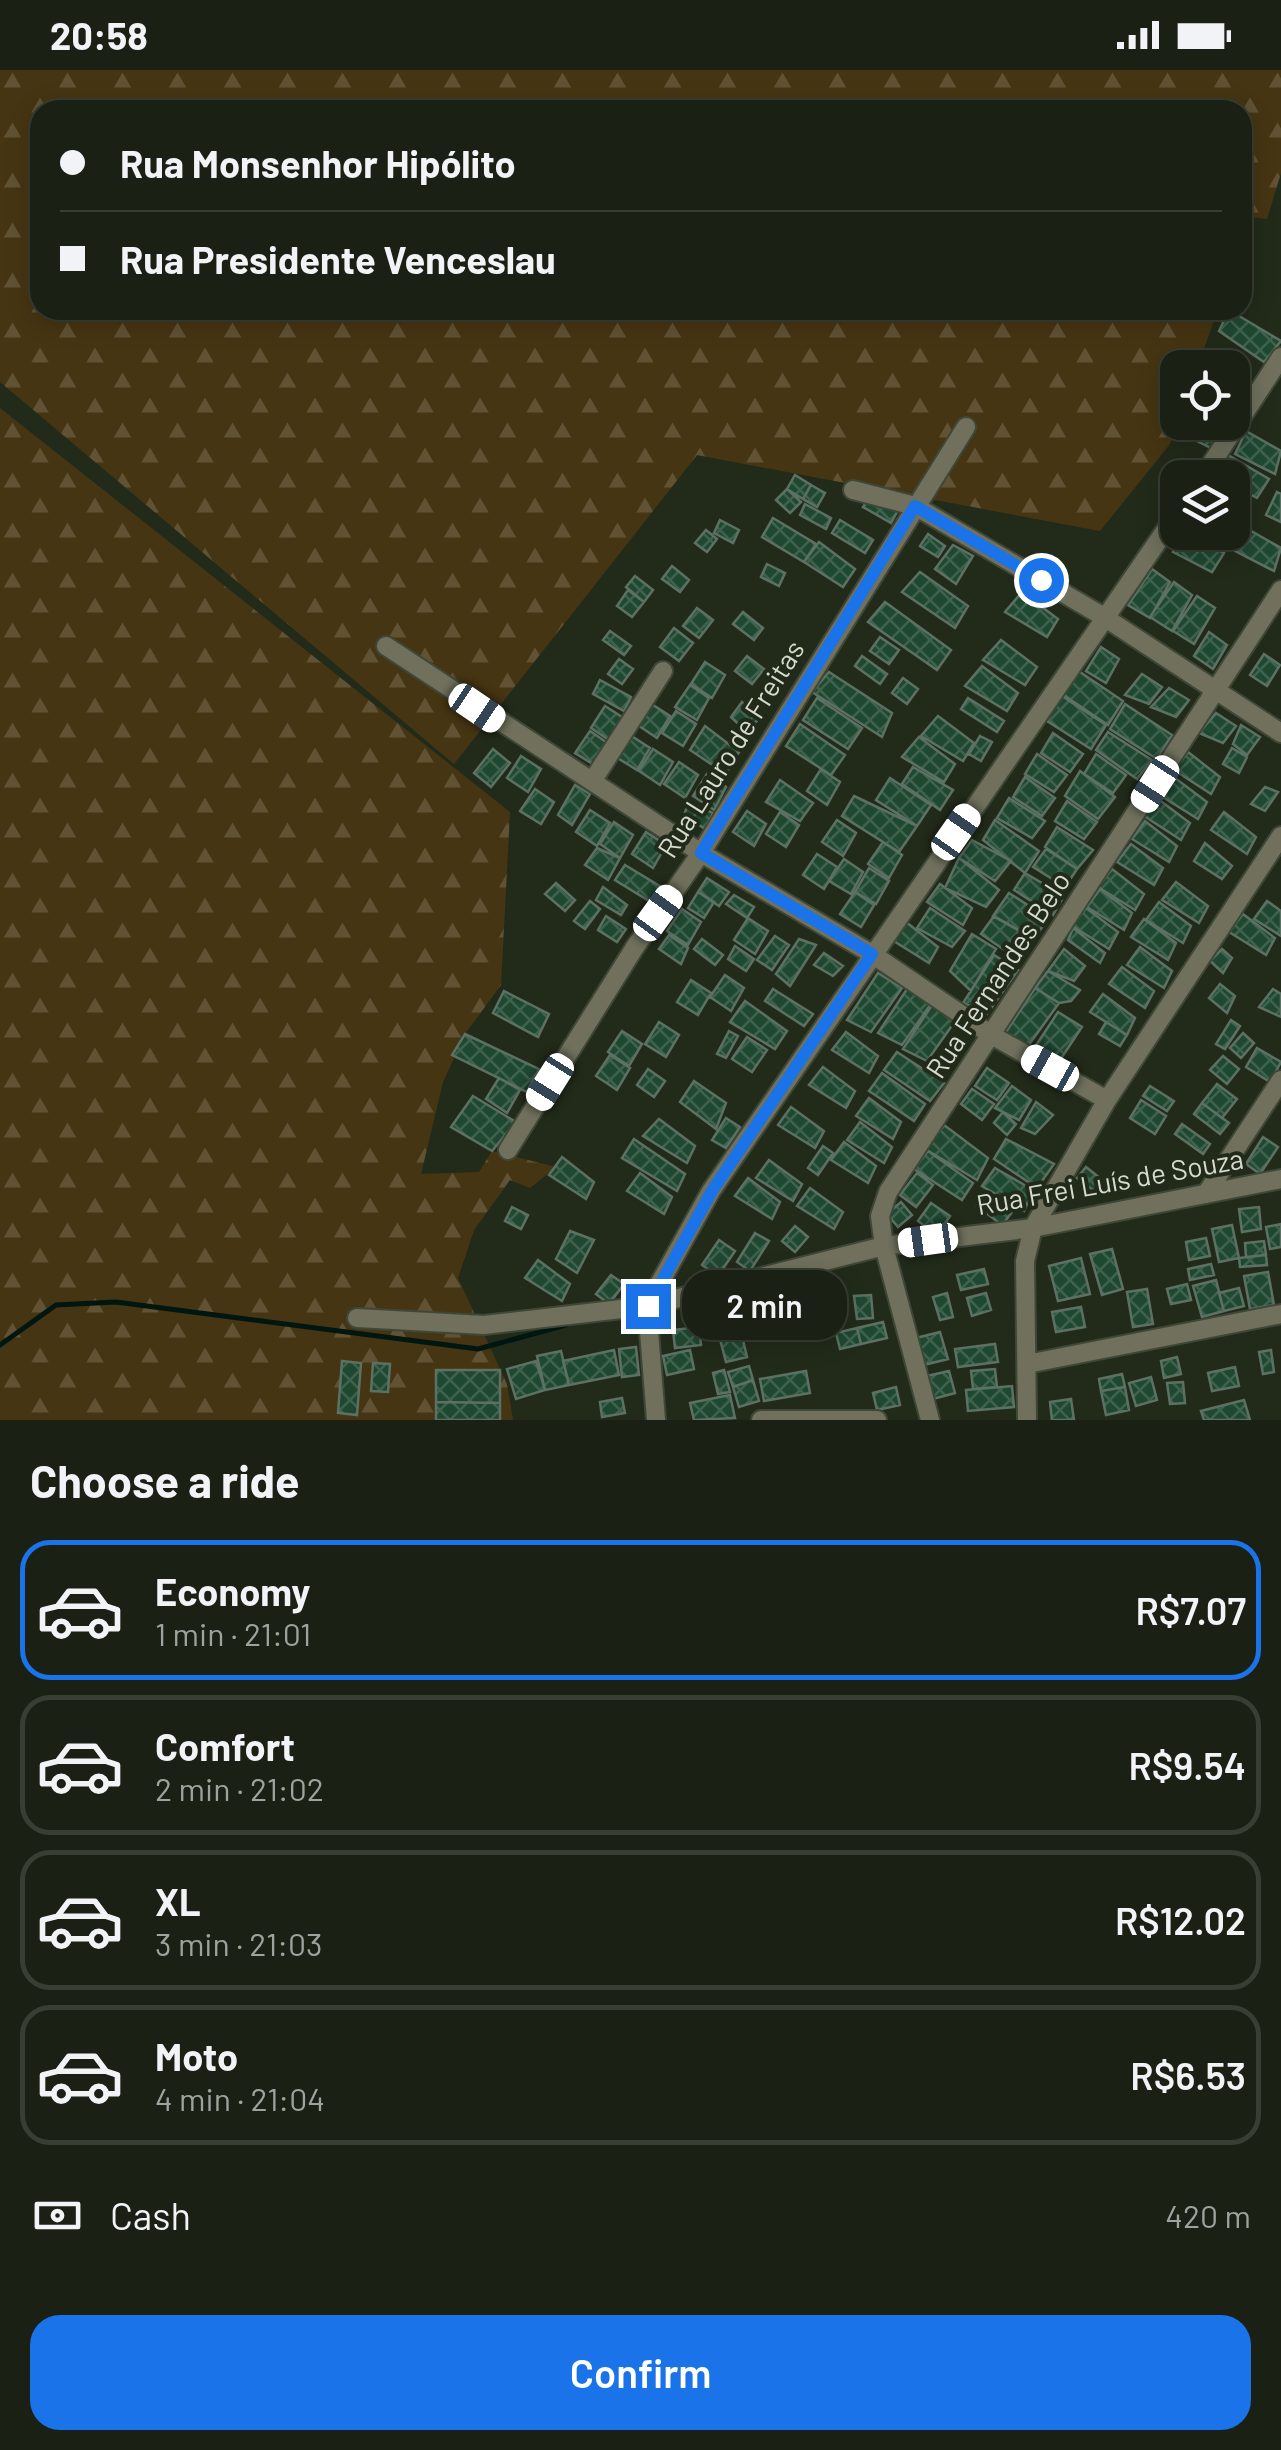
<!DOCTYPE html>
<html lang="en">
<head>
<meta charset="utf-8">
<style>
  body { margin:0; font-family:Barlow,sans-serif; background:#272d22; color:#f1f3f6; height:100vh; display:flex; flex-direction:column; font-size:38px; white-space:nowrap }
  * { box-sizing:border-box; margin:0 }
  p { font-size:32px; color:#9fa3a0 }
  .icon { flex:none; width:55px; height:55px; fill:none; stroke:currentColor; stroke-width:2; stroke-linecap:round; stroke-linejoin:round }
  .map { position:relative; height:1350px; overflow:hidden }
  .details { display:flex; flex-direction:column; background:#1a2014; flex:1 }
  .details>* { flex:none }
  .top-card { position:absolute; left:30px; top:30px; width:1222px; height:220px; border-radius:30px; box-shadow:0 5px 25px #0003,0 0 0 2px #383e34; display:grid; align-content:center; height:220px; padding:0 30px; background:#1a2014 }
  .tools { position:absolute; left:1160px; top:280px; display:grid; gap:20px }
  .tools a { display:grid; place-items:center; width:90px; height:90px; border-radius:20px; background:#1a2014; box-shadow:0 5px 25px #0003,0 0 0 2px #383e34; font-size:50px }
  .end { position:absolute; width:45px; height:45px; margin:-22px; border:12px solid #1a73e8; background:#fff; box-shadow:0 0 0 5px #fff }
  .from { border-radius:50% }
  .bubble { position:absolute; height:70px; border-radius:30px; background:#1a2014; box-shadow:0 5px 25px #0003,0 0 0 2px #383e34; font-size:32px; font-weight:600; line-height:70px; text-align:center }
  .car { position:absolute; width:30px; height:60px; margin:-30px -15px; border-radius:12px; box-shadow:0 0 8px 2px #0007; background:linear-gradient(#fff 24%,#345 0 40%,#fff 0 76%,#345 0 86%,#fff 0) }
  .top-card b { display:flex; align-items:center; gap:35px; height:95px; font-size:38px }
  .top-card b+b { border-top:2px solid #383e34 }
  .top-card i { width:25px; height:25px; background:#f1f3f6 }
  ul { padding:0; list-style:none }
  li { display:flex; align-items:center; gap:30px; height:140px; margin:0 20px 15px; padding:0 10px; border:5px solid #383e34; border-radius:30px }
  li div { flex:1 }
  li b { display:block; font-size:38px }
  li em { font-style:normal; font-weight:600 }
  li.current { border-color:#1a73e8 }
  li>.icon { width:90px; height:90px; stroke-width:1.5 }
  h2 { padding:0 30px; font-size:45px; line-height:120px }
  .pay { display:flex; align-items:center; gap:25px; height:110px; padding:0 30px; font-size:38px }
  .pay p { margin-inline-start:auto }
  .action { display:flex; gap:20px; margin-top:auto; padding:20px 30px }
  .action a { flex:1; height:115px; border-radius:30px; background:#1a73e8; color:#fff; font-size:40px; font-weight:600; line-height:115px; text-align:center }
  .status { display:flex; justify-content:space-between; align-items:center; height:70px; padding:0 50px; background:#1a2014; direction:ltr }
  .status svg { height:28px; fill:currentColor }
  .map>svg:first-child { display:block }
  .forest { fill:url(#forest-firs) }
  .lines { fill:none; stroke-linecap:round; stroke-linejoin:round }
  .stream { stroke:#001611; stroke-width:5 }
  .building { fill:url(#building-cross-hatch); stroke:#5c7163; stroke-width:2.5 }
  .minor-casing { stroke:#3f4737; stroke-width:22 }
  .minor { stroke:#70705d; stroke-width:18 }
  .route { stroke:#1a73e8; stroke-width:12 }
  .labels { text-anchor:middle; stroke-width:8; stroke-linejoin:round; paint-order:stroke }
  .street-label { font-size:28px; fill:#d5dbd0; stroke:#222b1a }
</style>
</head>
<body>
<div class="status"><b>20:58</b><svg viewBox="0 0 49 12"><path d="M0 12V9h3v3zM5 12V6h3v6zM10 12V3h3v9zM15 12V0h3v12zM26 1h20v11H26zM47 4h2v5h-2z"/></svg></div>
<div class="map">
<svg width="1281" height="1350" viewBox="0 0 1281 1350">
  <defs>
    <pattern id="forest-firs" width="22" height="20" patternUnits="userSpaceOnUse" patternTransform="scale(2.5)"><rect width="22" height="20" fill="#463512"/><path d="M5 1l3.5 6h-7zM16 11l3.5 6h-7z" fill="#605233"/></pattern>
    <pattern id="building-cross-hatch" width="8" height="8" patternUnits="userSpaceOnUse" patternTransform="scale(2.5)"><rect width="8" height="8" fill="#1f4831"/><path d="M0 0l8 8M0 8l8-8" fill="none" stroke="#3f624e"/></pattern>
  </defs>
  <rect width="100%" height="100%" fill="#222b1a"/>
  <path class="forest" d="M0,0H1281V103L1267,149L1243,146L1242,40H40V240H1218L1197,297L1178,298L1177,352L1170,374L1100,461L697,385L454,694L0,312Z
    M0,338L510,742L501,915L465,964L443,1012L421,1104L479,1102L492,1081L556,1097L530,1118L510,1110L474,1160L458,1208L507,1314L513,1350H0Z"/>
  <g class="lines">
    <path class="stream" d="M0,1275L56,1235L116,1232L478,1279L566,1255"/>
  </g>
  <path class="building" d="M1229,240L1281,271L1264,292L1219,261Z
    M1179,352H1213L1227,360L1215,380L1175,360Z
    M1246,361L1281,381L1275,404L1235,384Z
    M1228,385L1269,409L1257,428L1232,416V408H1218Z
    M795,405L811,415L803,429L787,419Z
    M811,415L825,423L817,437L803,429Z
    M787,419L801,432L790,443L776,430Z
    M1277,422L1281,424V452L1266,445Z
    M870,426L897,442L891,453L863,437Z
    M805,434L831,448L826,459L800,445Z
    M773,448L816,474L804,492L762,467Z
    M720,450L739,460L733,473L714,463Z
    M840,450L873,470L865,483L832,463Z
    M1246,458L1281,478L1274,501L1235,481Z
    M706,460L717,469L707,482L695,473Z
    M1182,462L1224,483L1212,502L1173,482Z
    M928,464L945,476L938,487L920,476Z
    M819,472L855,499L843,517L804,492Z
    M953,475L973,486L956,514L935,499Z
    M767,494L785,503L779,516L761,507Z
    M672,496L689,510L680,522L662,509Z
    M1152,499L1170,512L1150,548L1128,535Z
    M920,502L968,536L955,558L902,522Z
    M635,506L653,520L644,532L626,517Z
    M1174,512L1192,525L1172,561L1150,547Z
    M628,520L644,532L632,547L617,536Z
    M1022,522L1058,549L1047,567L1005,542Z
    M1197,526L1215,538L1194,574L1173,561Z
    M885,532L951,580L937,600L868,552Z
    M697,538L713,550L699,568L683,556Z
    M743,542L763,558L754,570L733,554Z
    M674,558L693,573L679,591L660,577Z
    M610,561L631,576L624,585L603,570Z
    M1209,562L1227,575L1213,599L1194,586Z
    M880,567L899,580L889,594L870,581Z
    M1001,570L1037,597L1025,615L983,590Z
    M1101,577L1119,589L1106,613L1086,601Z
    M1264,584L1280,595L1267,616L1250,605Z
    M747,586L764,599L752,614L735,601Z
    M862,586L887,604L880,614L855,596Z
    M619,589L633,599L622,614L608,604Z
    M705,592L725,605L712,628L691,614Z
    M982,596L1018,623L1007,641L965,616Z
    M1077,600L1123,631L1108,655L1062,624Z
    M829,602L892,643L882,667L812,622Z
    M1142,604L1162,617L1149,634L1125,625Z
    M903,608L918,619L907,634L892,623Z
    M600,610L631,627L624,641L593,624Z
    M690,615L709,628L697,650L675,637Z
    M1169,618L1189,630L1176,647L1151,637Z
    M1059,624L1106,655L1091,679L1044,649Z
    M817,628L862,658L848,679L803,650Z
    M968,628L1004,651L997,662L961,639Z
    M742,632L758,649L748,663L731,647Z
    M650,633L670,646L657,668L636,654Z
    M1125,634L1172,665L1157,689L1110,659Z
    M605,636L625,649L612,672L591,658Z
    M676,641L696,654L683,676L662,663Z
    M1216,643L1236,656L1223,673L1199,663Z
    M938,646L974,673L963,691L921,666Z
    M800,654L845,685L831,705L786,676Z
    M1241,655L1260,667L1247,685L1233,674Z
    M705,656L739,682L726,704L690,680Z
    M590,661L609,674L596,696L575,683Z
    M1108,662L1152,690L1137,709L1096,680Z
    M1053,663L1083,684L1070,702L1041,683Z
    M630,665L650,678L637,700L616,687Z
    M980,666L992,672L981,691L969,684Z
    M919,667L955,694L944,712L902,687Z
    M1232,678L1247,687L1239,703L1223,694Z
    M493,679L510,693L491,717L474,703Z
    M653,679L673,692L660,715L639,701Z
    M1188,682L1220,707L1211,724L1174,700Z
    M1037,684L1067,705L1054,722L1025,704Z
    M1096,684L1126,705L1113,723L1084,704Z
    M521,686L541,699L528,722L507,708Z
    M679,692L698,705L685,728L664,714Z
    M913,697L953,720L940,740L902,714Z
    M821,699L840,712L827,735L807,721Z
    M1080,701L1115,727L1098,749L1065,726Z
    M707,704L726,717L714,740L693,726Z
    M1025,707L1055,728L1042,746L1013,727Z
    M890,708L931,735L917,756L876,730Z
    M1175,708L1207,732L1198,749L1161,726Z
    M780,710L813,733L800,751L766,732Z
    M575,715L590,724L572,755L558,745Z
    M1265,717L1278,722L1265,741L1251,734Z
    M535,719L554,732L541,754L520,741Z
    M854,726L917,756L899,782L842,746Z
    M1009,728L1045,751L1032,768L997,748Z
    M1158,729L1190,753L1181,770L1144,746Z
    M1067,731L1097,752L1084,769L1055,751Z
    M689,732L713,743L705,759L684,745Z
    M590,740L610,753L597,776L576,762Z
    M747,741L766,754L754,776L733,762Z
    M780,742L799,755L786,777L766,764Z
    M1224,742L1256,767L1247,784L1211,760Z
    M837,750L856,763L843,786L822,772Z
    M995,750L1039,781L1025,803L983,770Z
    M1145,751L1177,776L1169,792L1132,769Z
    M614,752L633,765L620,788L600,774Z
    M1057,757L1093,780L1077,799L1045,777Z
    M646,762L666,775L653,798L632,784Z
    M972,770L1011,791L995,811L959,788Z
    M883,772L902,785L889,808L868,794Z
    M1205,773L1232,796L1222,809L1194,791Z
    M1131,774L1163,798L1154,815L1117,792Z
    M597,778L620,788L608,810L585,795Z
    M1046,779L1077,799L1065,817L1033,797Z
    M817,784L837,797L824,819L803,805Z
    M959,788L999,820L986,837L945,818Z
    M844,789L863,802L851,824L829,811Z
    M625,795L663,818L654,834L615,810Z
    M869,798L889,811L876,834L855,822Z
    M1112,799L1144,824L1135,840L1098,817Z
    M1025,803L1064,826L1053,845L1014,820Z
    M707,808L729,822L719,836L698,822Z
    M1176,812L1208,836L1199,853L1162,830Z
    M556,813L575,830L565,841L545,824Z
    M940,814L972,838L963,855L927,832Z
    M603,817L627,835L621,845L596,830Z
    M1100,819L1132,843L1124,860L1087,837Z
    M698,822L714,832L704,848L688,838Z
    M855,822L874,835L861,857L840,844Z
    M1009,823L1048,848L1034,869L993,846Z
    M734,825L754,837L747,848L726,834Z
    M590,831L600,839L585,859L574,851Z
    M1267,831L1281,841V866L1254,849Z
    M1159,832L1191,856L1183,873L1146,850Z
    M930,838L965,861L952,877L917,858Z
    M1086,838L1118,862L1109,879L1072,856Z
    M682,839L701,852L688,875L667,861Z
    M1243,844L1275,868L1266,885L1229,862Z
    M606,846L626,859L617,872L598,860Z
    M994,846L1034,869L1019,890L981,864Z
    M748,848L768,861L755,884L734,870Z
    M1144,849L1176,873L1168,890L1131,867Z
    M906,852L938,877L929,893L892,870Z
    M1073,858L1105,883L1100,893L1068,870Z
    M972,864L996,879L971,921L950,901Z
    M669,865L688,878L681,894L659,879Z
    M775,866L789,875L772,900L757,890Z
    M702,869L723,885L715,895L694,879Z
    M799,869L816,875L790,916L776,904Z
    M735,876L754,889L746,901L728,889Z
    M1140,877L1172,901L1164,918L1127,895Z
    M1064,879L1085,896L1074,911L1048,901Z
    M1222,879L1232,888L1223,903L1210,891Z
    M824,883L843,896L833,906L814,895Z
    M994,885L1018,900L987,944L963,933Z
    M1122,897L1154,921L1145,938L1109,914Z
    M1048,901L1080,920L1071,931L1059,933L1035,918Z
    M878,903L902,918L871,962L847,950Z
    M725,905L744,918L731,941L710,927Z
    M691,910L711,923L698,945L677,932Z
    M1220,914L1235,926L1227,943L1209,928Z
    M909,916L933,931L902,975L878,963Z
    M1035,918L1059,933L1028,976L1004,965Z
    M773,919L813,944L804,956L765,931Z
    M1273,919L1281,924V947L1259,937Z
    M504,921L549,944L538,967L493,943Z
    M1103,924L1135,948L1127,965L1090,942Z
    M745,931L787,961L775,979L730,952Z
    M934,932L958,947L927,991L903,979Z
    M1058,942L1082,957L1058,993L1033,980Z
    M1231,950L1240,956L1225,979L1216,974Z
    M659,952L679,965L666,987L645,974Z
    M1106,952L1127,965L1120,976L1099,964Z
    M622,961L642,974L629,996L608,982Z
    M729,961L738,966L726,988L717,984Z
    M846,962L878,986L869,1003L832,980Z
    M1243,963L1254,973L1241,988L1230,978Z
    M465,964L539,999L527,1022L452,985Z
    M747,967L767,980L752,1002L732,989Z
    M1257,978L1281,992L1270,1012L1246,997Z
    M897,982L944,1013L930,1031L884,1000Z
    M610,985L630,998L617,1020L596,1006Z
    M1223,986L1239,999L1227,1014L1210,1000Z
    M823,997L855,1021L846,1038L809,1015Z
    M987,998L1009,1013L997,1030L975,1016Z
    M648,999L665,1011L654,1027L637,1015Z
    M882,1003L925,1034L914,1051L869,1021Z
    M499,1008L520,1020L507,1043L486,1029Z
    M694,1011L726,1033L716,1059L680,1032Z
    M1217,1014L1237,1029L1222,1048L1202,1033Z
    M1012,1016L1031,1030L1019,1050L995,1038Z
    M1150,1016L1174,1031L1167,1041L1143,1026Z
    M972,1019L994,1034L982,1050L961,1034Z
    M473,1026L516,1052L492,1081L451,1057Z
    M869,1028L901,1052L893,1069L856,1046Z
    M1141,1030L1166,1046L1155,1064L1130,1048Z
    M1036,1032L1053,1045L1035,1064L1021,1058Z
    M1202,1033L1229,1053L1220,1064L1194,1044Z
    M791,1037L824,1061L815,1078L778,1055Z
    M1003,1042L1016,1054L1007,1065L994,1053Z
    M726,1048L740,1057L726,1078L712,1070Z
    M659,1049L695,1076L687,1093L643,1066Z
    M860,1052L892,1077L884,1093L847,1070Z
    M1182,1054L1210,1074L1203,1084L1175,1064Z
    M944,1055L988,1088L977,1110L925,1079Z
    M1263,1067L1278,1077L1260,1104L1246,1094Z
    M634,1069L685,1104L677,1121L622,1088Z
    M1006,1069L1054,1094L1037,1118L994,1089Z
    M844,1072L876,1096L868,1113L831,1090Z
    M823,1076L833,1083L818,1105L808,1098Z
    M928,1081L973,1113L962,1130L914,1099Z
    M562,1087L594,1112L586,1129L549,1105Z
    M769,1090L802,1114L793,1131L756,1108Z
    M1086,1097L1105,1112L1097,1123L1077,1108Z
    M995,1098L1033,1120L1024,1141L982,1116Z
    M640,1103L672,1127L664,1144L627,1121Z
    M917,1103L933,1115L916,1137L900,1125Z
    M748,1108L780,1132L772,1149L735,1126Z
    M810,1118L843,1142L834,1159L797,1136Z
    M988,1122L1013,1141L1002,1155L977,1136Z
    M901,1132L912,1145L898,1157L887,1144Z
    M931,1133L950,1146L937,1165L918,1151Z
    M512,1137L528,1145L521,1159L505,1151Z
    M1259,1137L1261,1159L1242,1162L1239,1139Z
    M1281,1154V1177L1270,1179L1266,1157Z
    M1232,1155L1239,1188L1219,1192L1212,1159Z
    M795,1156L808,1167L795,1182L782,1171Z
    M570,1161L594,1170L577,1203L556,1189Z
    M755,1163L769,1171L750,1201L737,1192Z
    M1206,1168L1210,1186L1189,1190L1186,1172Z
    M719,1170L735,1181L718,1206L702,1195Z
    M1264,1171L1266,1185L1246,1187L1245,1173Z
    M1112,1179L1123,1219L1102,1225L1090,1184Z
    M1266,1185L1267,1195L1240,1197L1239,1188Z
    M1081,1188L1090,1224L1058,1231L1049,1196Z
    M538,1190L570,1214L562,1231L525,1208Z
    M1211,1194L1214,1205L1190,1210L1188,1199Z
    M984,1199L988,1214L961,1220L957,1205Z
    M1268,1202L1274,1235L1250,1239L1244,1206Z
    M611,1205L624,1214L609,1234L596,1224Z
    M1216,1210L1224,1241L1202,1247L1193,1216Z
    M1187,1214L1191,1230L1171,1234L1167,1219Z
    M1239,1218L1244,1236L1224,1241L1219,1223Z
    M1147,1219L1153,1254L1133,1257L1127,1222Z
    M947,1223L953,1247L940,1250L933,1227Z
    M986,1223L991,1240L972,1246L967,1228Z
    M871,1225L873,1248L857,1249L854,1226Z
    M1081,1237L1085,1257L1056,1262L1052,1242Z
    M800,1244L807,1264L790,1270L783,1249Z
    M883,1252L887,1268L861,1274L857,1258Z
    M739,1253L747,1287L726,1292L717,1258Z
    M699,1257L701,1275L675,1278L673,1260Z
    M857,1258L861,1274L840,1279L836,1263Z
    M940,1262L948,1289L924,1295L916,1268Z
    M995,1274L998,1292L958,1297L955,1279Z
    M636,1277L639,1305L622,1307L619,1279Z
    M614,1280L619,1305L569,1315L563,1291Z
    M690,1280L694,1299L667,1305L663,1286Z
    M1271,1280L1274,1302L1263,1304L1259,1282Z
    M561,1281L569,1315L545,1320L537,1286Z
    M1177,1287L1181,1304L1164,1308L1161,1291Z
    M342,1291L361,1293L357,1345L338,1343Z
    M536,1291L545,1320L516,1329L507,1299Z
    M373,1293L390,1294L388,1322L371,1321Z
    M749,1296L753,1310L733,1317L728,1302Z
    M1235,1297L1239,1316L1212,1321L1208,1303Z
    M995,1299L997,1317L973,1319L971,1301Z
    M436,1300H500V1333L436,1332Z
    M724,1300L730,1322L718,1324L713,1303Z
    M806,1301L810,1323L764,1331L760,1309Z
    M949,1301L955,1323L933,1329L927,1306Z
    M1122,1304L1125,1317L1101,1321L1099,1309Z
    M1151,1307L1157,1330L1136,1336L1129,1313Z
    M753,1310L759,1331L739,1337L733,1317Z
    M1183,1312L1185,1333L1170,1334L1167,1313Z
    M1012,1316L1014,1337L968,1341L966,1320Z
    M896,1317L900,1335L877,1340L873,1323Z
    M1125,1317L1129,1340L1106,1345L1101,1321Z
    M730,1325L735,1348L694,1350L690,1333Z
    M622,1328L625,1343L602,1347L600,1332Z
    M1071,1329L1074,1350H1052L1050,1332Z
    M1244,1330L1250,1350H1204L1201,1341Z
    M436,1332L500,1333V1350H436Z"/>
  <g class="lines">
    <defs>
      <path id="minor" d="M1202,408L1281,287
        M853,420L915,436L1104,547L1281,663
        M386,576L701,783L872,884L993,966L1107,1030
        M593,710L663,601
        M508,1080L635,877L701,783L966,357
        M1206,1124L1281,1010
        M357,1248L484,1255L647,1236L884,1176L1033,1158L1281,1109
        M1027,1294L1281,1244
        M656,1350L647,1236L711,1121L1178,442
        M761,1350H877
        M930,1350L884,1176L880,1146L888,1122L1281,520
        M1027,1350L1025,1191L1033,1158L1107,1030L1281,766"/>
    </defs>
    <use href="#minor" class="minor-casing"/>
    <use href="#minor" class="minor"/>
  </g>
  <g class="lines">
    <path class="route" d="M648,1236L712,1121L872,884L701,783L915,436L1041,510"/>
  </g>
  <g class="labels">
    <g class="street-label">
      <text transform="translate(731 679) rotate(-58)" y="10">Rua Lauro de Freitas</text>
      <text transform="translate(998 905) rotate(-57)" y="10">Rua Fernandes Belo</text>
      <text transform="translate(1110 1112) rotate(-10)" y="10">Rua Frei Luís de Souza</text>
    </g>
  </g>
</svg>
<div class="tools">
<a><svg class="icon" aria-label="locate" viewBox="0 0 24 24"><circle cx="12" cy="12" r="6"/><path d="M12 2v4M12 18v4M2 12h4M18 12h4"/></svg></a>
<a><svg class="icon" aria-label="layers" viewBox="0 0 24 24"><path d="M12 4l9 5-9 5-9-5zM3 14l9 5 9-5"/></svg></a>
</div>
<i class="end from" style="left:1041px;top:510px"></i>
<i class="end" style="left:648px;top:1236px"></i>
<div class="bubble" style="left:682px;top:1200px;width:165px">2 min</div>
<i class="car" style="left:477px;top:638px;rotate:124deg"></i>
<i class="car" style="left:1155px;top:714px;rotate:213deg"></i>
<i class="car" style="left:956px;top:762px;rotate:35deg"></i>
<i class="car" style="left:658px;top:843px;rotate:36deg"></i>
<i class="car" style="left:1050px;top:998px;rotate:299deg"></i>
<i class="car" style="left:550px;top:1012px;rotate:212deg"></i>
<i class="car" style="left:928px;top:1170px;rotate:262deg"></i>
<div class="top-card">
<b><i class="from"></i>Rua Monsenhor Hipólito</b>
<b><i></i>Rua Presidente Venceslau</b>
</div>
</div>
<section class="details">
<h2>Choose a ride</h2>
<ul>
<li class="current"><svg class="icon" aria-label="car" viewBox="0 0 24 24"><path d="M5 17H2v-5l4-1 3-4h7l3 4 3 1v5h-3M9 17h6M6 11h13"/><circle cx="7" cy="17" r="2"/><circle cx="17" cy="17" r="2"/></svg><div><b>Economy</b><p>1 min · 21:01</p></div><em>R$7.07</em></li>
<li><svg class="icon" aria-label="car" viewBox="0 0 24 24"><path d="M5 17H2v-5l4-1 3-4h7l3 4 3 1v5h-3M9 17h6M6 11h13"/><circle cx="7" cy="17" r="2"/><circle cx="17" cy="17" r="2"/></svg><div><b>Comfort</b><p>2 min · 21:02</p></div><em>R$9.54</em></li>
<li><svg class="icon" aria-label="car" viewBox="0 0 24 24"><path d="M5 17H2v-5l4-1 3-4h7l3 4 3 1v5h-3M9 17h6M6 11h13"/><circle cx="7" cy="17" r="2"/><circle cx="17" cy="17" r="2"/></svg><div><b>XL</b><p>3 min · 21:03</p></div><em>R$12.02</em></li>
<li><svg class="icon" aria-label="car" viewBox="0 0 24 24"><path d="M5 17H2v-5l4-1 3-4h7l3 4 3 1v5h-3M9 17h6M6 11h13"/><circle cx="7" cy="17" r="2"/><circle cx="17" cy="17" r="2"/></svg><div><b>Moto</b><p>4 min · 21:04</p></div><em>R$6.53</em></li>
</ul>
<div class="pay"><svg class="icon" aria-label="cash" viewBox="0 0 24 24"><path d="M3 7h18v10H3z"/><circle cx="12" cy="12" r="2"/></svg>Cash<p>420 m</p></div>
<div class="action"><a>Confirm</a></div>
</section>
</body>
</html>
